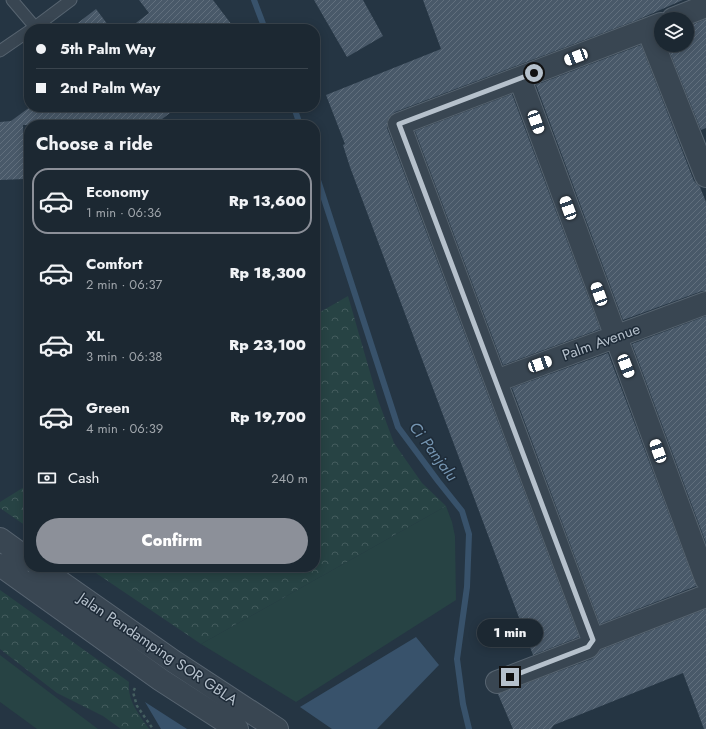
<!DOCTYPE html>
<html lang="en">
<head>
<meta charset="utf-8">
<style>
  body { margin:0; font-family:Jost,sans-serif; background:#29343e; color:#f1f3f6; height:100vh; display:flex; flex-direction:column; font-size:15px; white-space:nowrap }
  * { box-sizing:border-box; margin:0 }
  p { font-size:13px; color:#a0a6ac }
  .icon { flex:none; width:22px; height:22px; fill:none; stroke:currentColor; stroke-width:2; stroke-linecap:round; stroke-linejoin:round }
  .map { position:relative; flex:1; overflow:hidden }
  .side { position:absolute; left:24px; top:120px; width:296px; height:452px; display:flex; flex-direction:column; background:#1c2832; border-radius:16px; box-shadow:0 2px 10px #0003,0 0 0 1px #3a444d }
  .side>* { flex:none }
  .guide { position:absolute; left:24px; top:24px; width:296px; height:88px; border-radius:16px; box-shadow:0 2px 10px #0003,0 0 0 1px #3a444d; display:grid; align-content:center; height:88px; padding:0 12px; background:#1c2832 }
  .controls { position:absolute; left:654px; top:12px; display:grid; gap:8px }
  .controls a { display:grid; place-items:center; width:40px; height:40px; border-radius:50%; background:#1c2832; box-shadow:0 2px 10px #0003,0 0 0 1px #3a444d; font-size:20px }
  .end { position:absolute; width:18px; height:18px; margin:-9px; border:5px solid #b6c1cc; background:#111; box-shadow:0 0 0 2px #111 }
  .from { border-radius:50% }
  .bubble { position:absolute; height:28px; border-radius:14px; background:#1c2832; box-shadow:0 2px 10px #0003,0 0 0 1px #3a444d; font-size:13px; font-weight:800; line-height:28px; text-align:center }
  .car { position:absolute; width:12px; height:24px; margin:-12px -6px; border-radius:5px; box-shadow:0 0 3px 1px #0007; background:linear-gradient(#fff 24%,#345 0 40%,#fff 0 76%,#345 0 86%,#fff 0) }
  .guide b { display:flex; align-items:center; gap:14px; height:38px; font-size:15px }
  .guide b+b { border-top:1px solid #3a444d }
  .guide i { width:10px; height:10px; background:#f1f3f6 }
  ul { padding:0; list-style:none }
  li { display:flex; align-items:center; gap:12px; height:66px; margin:0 8px 6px; padding:0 4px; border:2px solid transparent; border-radius:16px }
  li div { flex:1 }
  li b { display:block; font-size:15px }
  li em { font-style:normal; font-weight:800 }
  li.selected { border-color:#8c9099 }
  li>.icon { width:36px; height:36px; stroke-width:1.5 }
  h2 { padding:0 12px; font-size:18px; line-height:48px }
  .pay { display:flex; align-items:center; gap:10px; height:44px; padding:0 12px; font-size:15px }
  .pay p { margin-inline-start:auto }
  .action { display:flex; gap:8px; margin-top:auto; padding:8px 12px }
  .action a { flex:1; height:46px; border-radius:24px; background:#8c9099; color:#fff; font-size:16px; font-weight:800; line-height:46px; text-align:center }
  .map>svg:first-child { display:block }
  .green { fill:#274344 }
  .forest { fill:url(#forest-crowns) }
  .water { fill:#38526b }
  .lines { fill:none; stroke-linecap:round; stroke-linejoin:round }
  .stream { stroke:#38526b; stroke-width:6 }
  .building { fill:url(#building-hatch) }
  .service-casing { stroke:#576470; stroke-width:13 }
  .minor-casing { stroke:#576470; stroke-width:24 }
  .tertiary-casing { stroke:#576470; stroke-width:24 }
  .path { stroke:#455f60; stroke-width:2.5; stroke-dasharray:3 3; stroke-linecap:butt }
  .service { stroke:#394652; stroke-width:11 }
  .minor { stroke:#394652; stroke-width:22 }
  .tertiary { stroke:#394652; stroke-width:22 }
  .route { stroke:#b6c1cc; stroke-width:5 }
  .labels { text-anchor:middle; stroke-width:3; stroke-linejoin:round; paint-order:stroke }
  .street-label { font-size:15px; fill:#b6c1cc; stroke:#1e2b38 }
  .water-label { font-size:16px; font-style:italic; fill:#7595b1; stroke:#1e2b38 }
</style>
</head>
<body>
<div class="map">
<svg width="706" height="729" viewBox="0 0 706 729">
  <defs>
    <pattern id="forest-crowns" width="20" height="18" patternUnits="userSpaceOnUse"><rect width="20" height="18" fill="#274344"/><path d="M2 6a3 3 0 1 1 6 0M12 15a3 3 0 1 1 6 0" fill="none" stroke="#445c5e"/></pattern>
    <pattern id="building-hatch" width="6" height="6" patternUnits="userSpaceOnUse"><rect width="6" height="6" fill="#495969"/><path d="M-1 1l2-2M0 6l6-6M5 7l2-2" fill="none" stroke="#616f7d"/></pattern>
  </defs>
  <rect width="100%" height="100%" fill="#253543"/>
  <path class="green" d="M446,506L452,522L455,536L456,600L296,702L201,644Z
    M0,655L98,729H37L0,702Z"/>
  <path class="forest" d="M348,296L378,400L394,443L422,483L446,506L201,644L87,567H315V315Z
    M29,484V528L0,508V502Z
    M0,590L129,682C127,701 139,714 149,729H121L103,716L57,693L0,649Z"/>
  <path class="water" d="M416,637L439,665L377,729H332L300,707Z
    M145,702L187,729H161Z"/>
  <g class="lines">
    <path class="stream" d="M254,0L265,29
      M294,107L300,125
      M315,171L398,427L438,481L462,511L469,534L467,587L457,659L463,704L469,729"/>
  </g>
  <path class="building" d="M139,0H213L235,29H128L149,13Z
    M314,0H363L383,36L347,57Z
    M423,0H683L637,20L395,112L390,116L387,122V128L579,637L533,655L350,167L343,145L345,144L326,95L441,49Z
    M96,9L111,29H70Z
    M706,19V128L701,130L667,45H687V27Z
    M641,45L694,181L700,187L706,202V291H702L623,320L536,85Z
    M512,94L600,329L503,365L415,131Z
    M30,107H178L154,125H23L25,179L0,180V122L11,121Z
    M706,316V543L632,344Z
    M608,353L696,586L600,624L512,388Z
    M706,609V729H704L683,673L554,725L551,729H513L498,694L592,659L601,650Z"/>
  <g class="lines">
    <defs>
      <path id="service" d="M12,0L35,27L71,0
        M0,51L29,31"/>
      <path id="minor" d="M673,19L706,6
        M648,30L706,176
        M520,79L706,579
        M496,381L706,303
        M593,640L399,124L661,24
        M497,682L588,647L593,640L706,596"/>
      <path id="tertiary" d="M0,539L29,560
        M0,565L161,680L237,729
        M39,567L173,661L277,729"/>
    </defs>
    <use href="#service" class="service-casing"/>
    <use href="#minor" class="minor-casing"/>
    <use href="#tertiary" class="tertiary-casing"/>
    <path class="path" d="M135,688L133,692L137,706L153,729"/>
    <use href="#service" class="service"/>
    <use href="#minor" class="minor"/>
    <use href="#tertiary" class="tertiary"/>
  </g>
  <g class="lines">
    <path class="route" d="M510,677L588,647L593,640L399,124L534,73"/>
  </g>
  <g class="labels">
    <g class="street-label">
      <text transform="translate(601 342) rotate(-20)" y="5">Palm Avenue</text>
      <text transform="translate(158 649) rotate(34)" y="5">Jalan Pendamping SOR GBLA</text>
    </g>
    <g class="water-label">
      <text transform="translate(434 451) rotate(53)" y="6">Ci Panjalu</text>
    </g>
  </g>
</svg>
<div class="controls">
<a><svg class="icon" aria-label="layers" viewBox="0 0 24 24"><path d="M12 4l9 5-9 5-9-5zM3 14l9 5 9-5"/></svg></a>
</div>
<i class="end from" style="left:534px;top:73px"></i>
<i class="end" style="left:510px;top:677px"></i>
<div class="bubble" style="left:477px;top:619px;width:66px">1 min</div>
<i class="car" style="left:576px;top:57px;rotate:249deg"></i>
<i class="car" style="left:536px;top:122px;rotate:160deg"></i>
<i class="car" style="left:568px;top:208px;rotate:340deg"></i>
<i class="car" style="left:599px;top:294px;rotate:340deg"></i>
<i class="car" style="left:540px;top:364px;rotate:70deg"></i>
<i class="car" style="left:626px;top:366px;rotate:159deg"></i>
<i class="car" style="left:658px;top:451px;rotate:340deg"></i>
<div class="guide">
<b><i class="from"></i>5th Palm Way</b>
<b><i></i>2nd Palm Way</b>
</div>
<section class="side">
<h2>Choose a ride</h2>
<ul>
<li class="selected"><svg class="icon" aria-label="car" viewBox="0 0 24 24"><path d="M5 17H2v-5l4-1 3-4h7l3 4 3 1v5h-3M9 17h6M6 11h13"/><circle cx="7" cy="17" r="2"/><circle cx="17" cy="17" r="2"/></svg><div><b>Economy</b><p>1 min · 06:36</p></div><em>Rp 13,600</em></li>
<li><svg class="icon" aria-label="car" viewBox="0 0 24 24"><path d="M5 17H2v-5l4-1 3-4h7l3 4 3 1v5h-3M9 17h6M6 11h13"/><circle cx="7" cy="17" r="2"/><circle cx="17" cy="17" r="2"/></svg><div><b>Comfort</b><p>2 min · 06:37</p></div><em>Rp 18,300</em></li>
<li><svg class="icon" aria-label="car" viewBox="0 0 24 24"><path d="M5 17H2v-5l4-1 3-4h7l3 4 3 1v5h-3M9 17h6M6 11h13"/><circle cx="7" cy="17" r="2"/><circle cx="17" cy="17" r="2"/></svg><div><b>XL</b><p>3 min · 06:38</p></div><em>Rp 23,100</em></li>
<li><svg class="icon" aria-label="car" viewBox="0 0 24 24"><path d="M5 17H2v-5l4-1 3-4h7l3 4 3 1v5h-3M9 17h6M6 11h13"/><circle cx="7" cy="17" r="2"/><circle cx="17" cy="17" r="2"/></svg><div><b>Green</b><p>4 min · 06:39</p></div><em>Rp 19,700</em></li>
</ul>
<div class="pay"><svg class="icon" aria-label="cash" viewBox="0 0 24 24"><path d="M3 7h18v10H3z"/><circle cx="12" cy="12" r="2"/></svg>Cash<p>240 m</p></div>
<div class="action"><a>Confirm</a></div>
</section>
</div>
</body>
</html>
